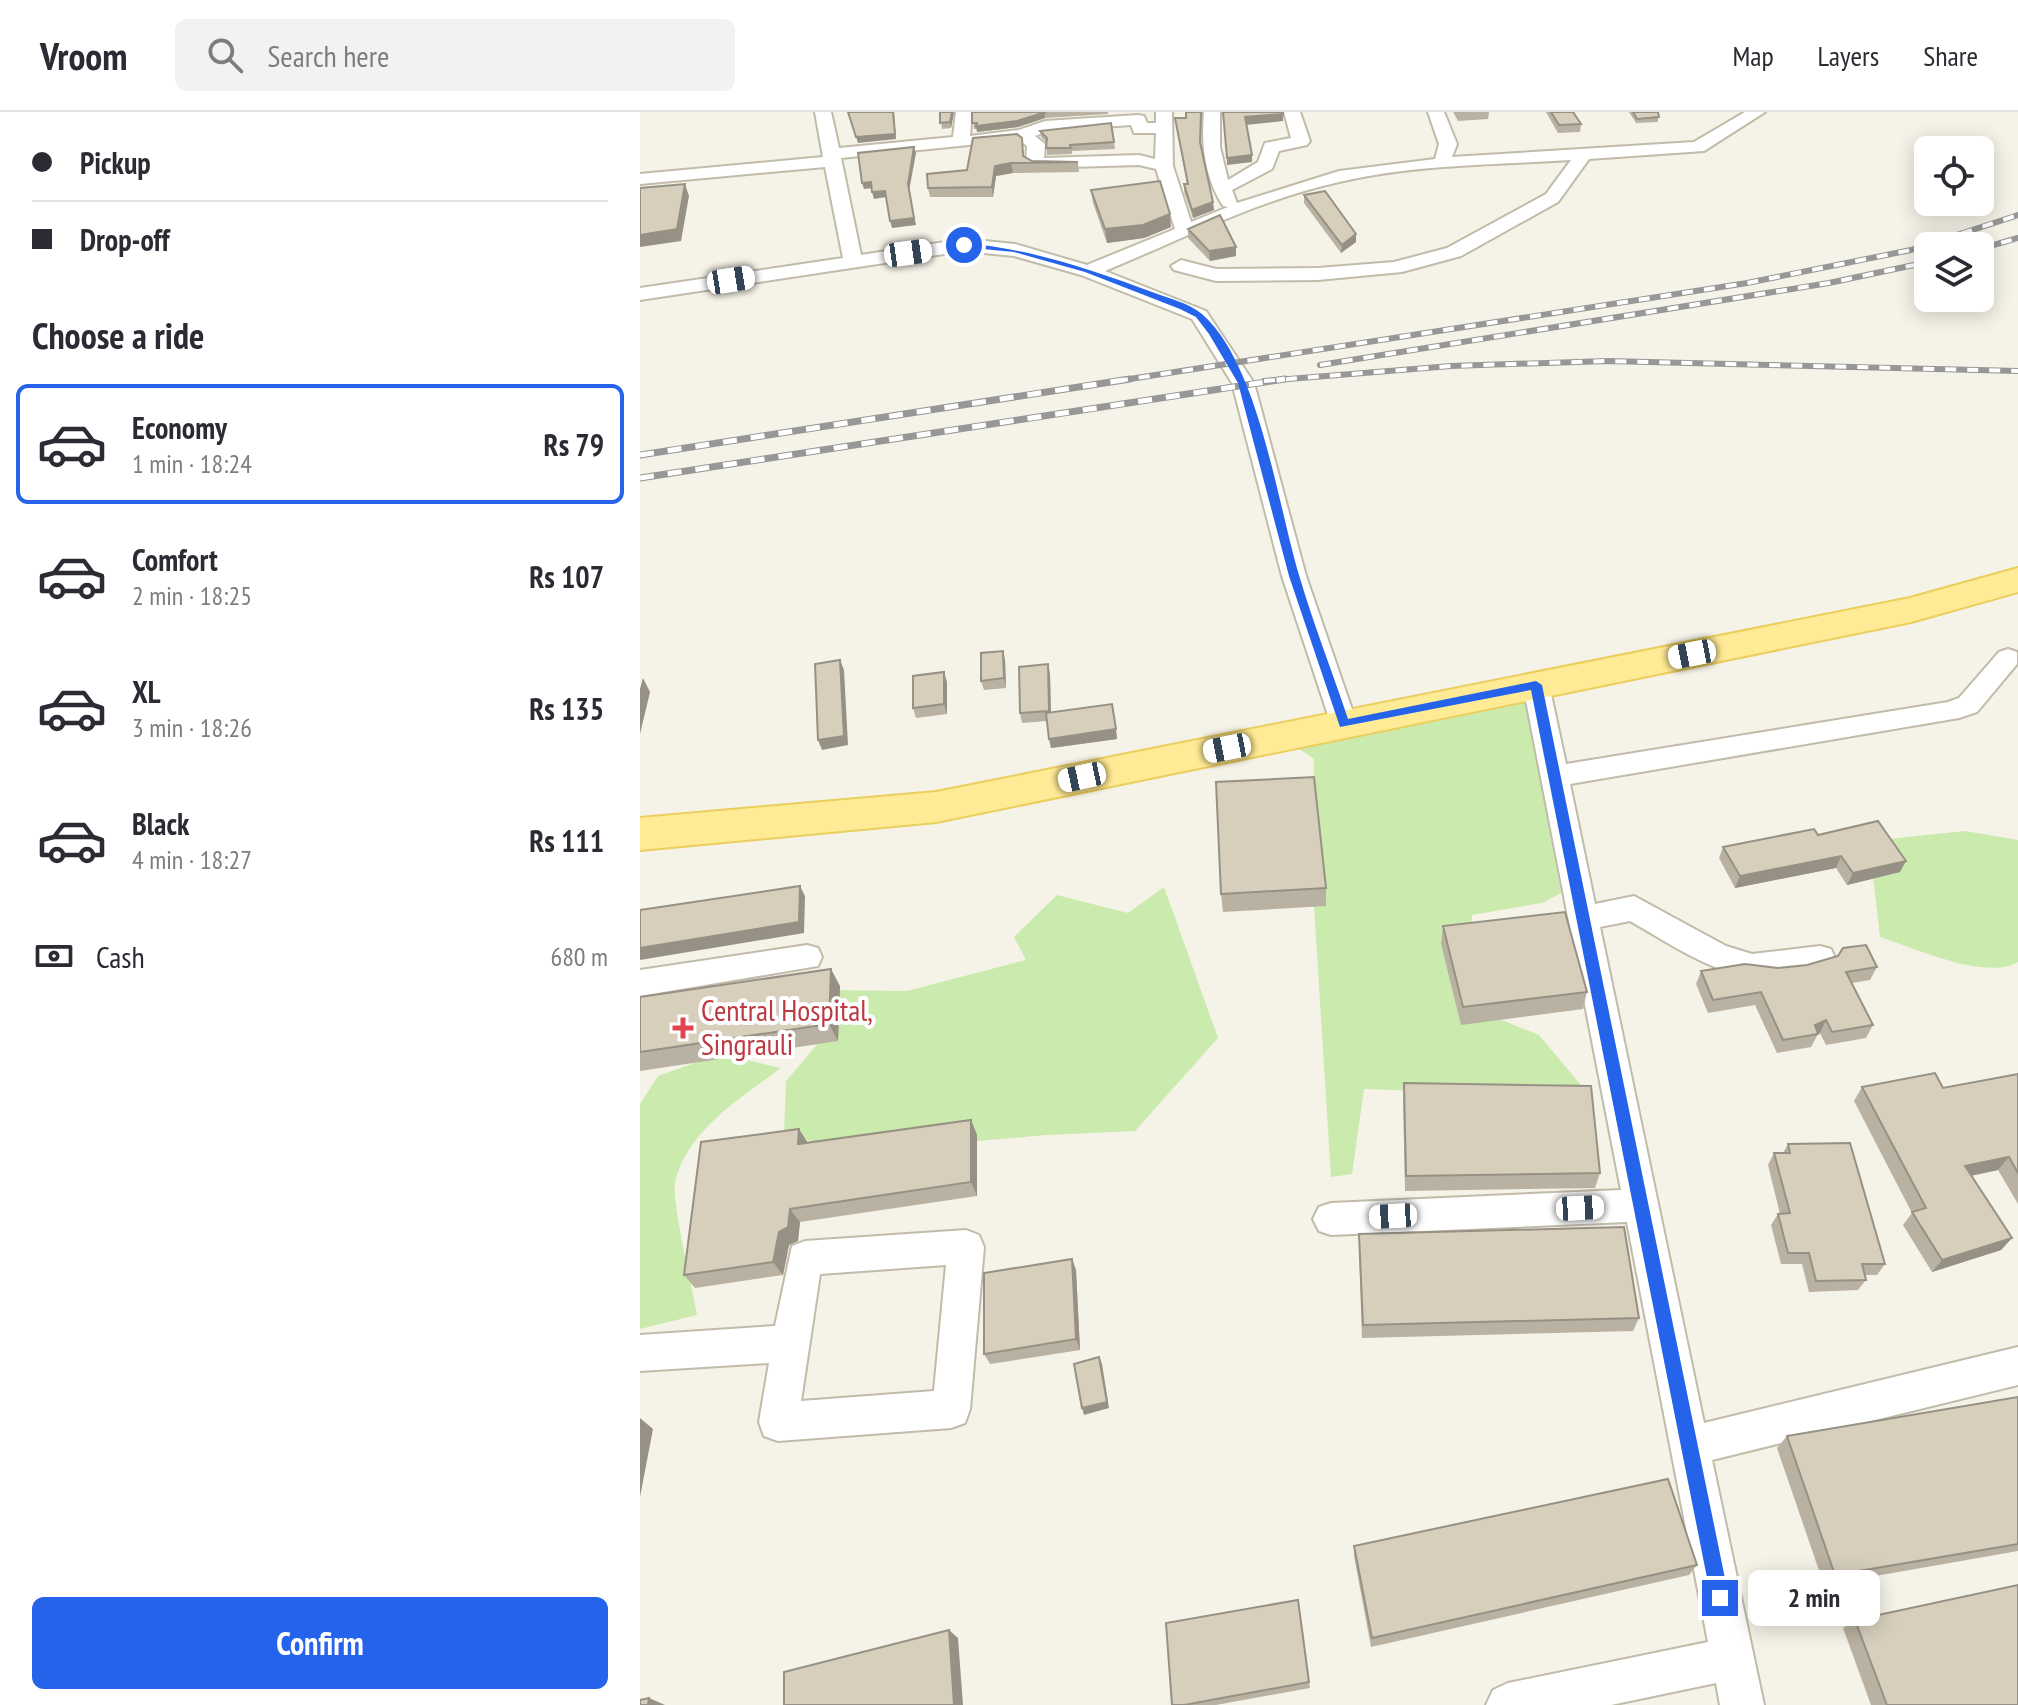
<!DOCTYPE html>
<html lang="en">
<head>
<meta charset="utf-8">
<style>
  body { margin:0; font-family:"PT Sans Narrow",sans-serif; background:#f2f2f3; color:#2b2b33; height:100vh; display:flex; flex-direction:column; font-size:30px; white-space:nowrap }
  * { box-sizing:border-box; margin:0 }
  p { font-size:26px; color:#7c7c81 }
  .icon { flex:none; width:44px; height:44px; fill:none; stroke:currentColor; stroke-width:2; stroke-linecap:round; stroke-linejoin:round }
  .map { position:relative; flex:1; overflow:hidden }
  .drawer { display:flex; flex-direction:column; background:#fff; width:640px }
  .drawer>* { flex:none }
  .guide { display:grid; align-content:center; height:176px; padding:0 32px; background:#fff }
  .buttons { position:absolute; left:1274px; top:24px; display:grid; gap:16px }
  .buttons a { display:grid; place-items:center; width:80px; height:80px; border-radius:12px; background:#fff; box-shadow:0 4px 20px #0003; font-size:40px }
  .end { position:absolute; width:36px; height:36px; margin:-18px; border:10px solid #2563eb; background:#fff; box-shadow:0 0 0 4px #fff }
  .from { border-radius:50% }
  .bubble { position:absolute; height:56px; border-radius:12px; background:#fff; box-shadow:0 4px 20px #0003; font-size:26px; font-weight:700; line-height:56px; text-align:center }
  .car { position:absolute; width:24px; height:48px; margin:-24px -12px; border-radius:10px; box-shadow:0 0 6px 2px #0007; background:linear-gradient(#fff 24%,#345 0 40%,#fff 0 76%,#345 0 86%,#fff 0) }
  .guide b { display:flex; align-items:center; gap:28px; height:76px; font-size:30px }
  .guide b+b { border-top:2px solid #e1e1e2 }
  .guide i { width:20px; height:20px; background:#2b2b33 }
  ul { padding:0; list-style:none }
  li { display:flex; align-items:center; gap:24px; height:120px; margin:0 16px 12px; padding:0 16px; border:4px solid transparent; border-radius:12px }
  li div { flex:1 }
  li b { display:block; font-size:30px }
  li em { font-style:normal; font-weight:700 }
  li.current { border-color:#2563eb }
  li>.icon { width:72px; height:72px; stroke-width:1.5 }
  h2 { padding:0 32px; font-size:36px; line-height:96px }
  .pay { display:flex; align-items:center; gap:20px; height:88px; padding:0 32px; font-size:30px }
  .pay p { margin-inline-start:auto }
  .primary-button { display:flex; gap:16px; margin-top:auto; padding:16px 32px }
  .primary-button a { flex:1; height:92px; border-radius:12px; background:#2563eb; color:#fff; font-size:32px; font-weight:700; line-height:92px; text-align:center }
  header { display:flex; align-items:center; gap:48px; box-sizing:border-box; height:112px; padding:0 40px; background:#fff; border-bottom:2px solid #e1e1e2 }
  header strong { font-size:38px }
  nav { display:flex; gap:44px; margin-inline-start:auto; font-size:28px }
  .search { width:560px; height:72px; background:#f2f2f3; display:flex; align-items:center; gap:20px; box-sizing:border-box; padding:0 28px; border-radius:12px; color:#7c7c81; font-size:30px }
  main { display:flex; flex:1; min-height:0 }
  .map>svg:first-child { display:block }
  .green { fill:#caebad }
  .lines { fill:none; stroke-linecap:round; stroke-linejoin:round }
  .minor-casing { stroke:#c1bba9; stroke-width:4 }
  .primary-casing { stroke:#ebce5e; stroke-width:4 }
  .minor { fill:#fff; fill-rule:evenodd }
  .primary { fill:#ffeb96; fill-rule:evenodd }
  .rail-far1-casing { stroke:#979797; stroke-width:6 }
  .rail-casing { stroke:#979797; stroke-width:7 }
  .rail-far1 { stroke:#fff; stroke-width:4; stroke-dasharray:11; stroke-linecap:butt }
  .rail { stroke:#fff; stroke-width:5; stroke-dasharray:14; stroke-linecap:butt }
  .wall { fill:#b9b2a2 }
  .shaded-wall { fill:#969184 }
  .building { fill:#d7cfbc; stroke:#969184; stroke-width:2 }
  .route { fill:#2563eb }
  .health-dot { fill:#e0444e; stroke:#fff; stroke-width:3 }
  .labels { text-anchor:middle; stroke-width:8; stroke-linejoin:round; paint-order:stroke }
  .health-label { font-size:30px; fill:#be3a42; stroke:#fff; text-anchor:start }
</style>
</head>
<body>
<header>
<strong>Vroom</strong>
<div class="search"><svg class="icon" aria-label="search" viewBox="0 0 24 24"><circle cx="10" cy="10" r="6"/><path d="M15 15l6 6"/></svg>Search here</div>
<nav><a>Map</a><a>Layers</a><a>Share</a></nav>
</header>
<main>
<section class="drawer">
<div class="guide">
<b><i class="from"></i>Pickup</b>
<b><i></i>Drop-off</b>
</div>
<h2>Choose a ride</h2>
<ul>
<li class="current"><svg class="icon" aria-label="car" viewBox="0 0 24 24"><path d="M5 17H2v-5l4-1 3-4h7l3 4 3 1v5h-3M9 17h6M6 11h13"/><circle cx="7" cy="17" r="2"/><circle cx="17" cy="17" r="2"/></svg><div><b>Economy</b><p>1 min · 18:24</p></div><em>Rs 79</em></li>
<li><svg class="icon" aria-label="car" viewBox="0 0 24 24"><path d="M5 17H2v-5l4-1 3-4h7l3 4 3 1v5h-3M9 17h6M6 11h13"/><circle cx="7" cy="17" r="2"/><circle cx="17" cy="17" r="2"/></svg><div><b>Comfort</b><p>2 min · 18:25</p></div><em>Rs 107</em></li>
<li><svg class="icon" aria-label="car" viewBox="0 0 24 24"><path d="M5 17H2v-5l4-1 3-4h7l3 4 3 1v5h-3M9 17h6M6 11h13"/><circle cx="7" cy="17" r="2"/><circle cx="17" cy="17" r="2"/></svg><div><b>XL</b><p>3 min · 18:26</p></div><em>Rs 135</em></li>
<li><svg class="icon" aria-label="car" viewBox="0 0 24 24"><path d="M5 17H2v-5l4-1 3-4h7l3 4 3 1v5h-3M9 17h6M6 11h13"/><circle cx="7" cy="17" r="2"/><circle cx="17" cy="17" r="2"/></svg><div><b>Black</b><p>4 min · 18:27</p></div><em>Rs 111</em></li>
</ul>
<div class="pay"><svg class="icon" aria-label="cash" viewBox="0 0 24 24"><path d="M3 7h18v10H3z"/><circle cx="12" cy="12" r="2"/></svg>Cash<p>680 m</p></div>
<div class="primary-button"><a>Confirm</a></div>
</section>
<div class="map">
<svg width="1378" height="1593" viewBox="0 0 1378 1593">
  <rect width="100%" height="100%" fill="#f5f2e7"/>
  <path class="green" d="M885,587L921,781L902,791L832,803L824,893L899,923L951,985L724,977L712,1062L691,1065L672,762L674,647L655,634Z
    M1325,719L1378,728V850C1346,869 1274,836 1240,825L1229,729Z
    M524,775L578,926L495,1019L406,1023L239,1038L144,1025L146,969L180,929L184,878L267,879L386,848L374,825L417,783L488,801Z
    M80,942L141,956C100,987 48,1017 35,1070C31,1086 53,1180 57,1203L0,1217V992L18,964Z"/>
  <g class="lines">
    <defs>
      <path id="minor" d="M175,0H191L199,36L313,25L316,0H332L330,24L379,18L405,9L498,3L504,4L507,11H516V0H532L533,54L551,110L588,95L583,94C565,66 561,34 564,0H580V35L588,68L618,50L625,31L651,26L644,0H660L670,29L667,33L639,39L632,57L592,78L597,91L699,59L795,47L799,32L788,0H804L817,32L812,45L1054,30L1105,0H1125L1064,39L949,47L918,90L821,144L762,160L678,168L576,169L534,158L531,154L541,148L576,157L678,156L754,150L807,136L906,82L931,48C855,53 774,52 699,70C618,88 542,127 465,159L566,199L614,271L666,464L717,612L714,619H694L691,612L642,464L592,271L552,207L441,163L374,144L324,139L0,188V176L203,146L185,55L0,72V62L183,45ZM491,13L494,21H516L515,47L499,43L404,46L405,32L395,24L408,19ZM379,28L387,34L386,51L395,56L499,53L516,57L535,117L447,153L375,132L324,127L221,143L201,46Z
        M1368,537L1377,540V552L1337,600L1319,606L930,672L955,792L994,784L1086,834L1112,842L1180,834L1191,837L1195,846L1191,855C1103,884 1063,851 990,809L960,815L1064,1311L1378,1235V1273L1072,1348L1124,1593H1080L1076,1571L971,1593H846L853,1578L868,1571L1068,1530L987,1110L691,1123L679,1119L673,1107L679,1095L691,1091L981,1078L883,573L887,567H905L909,573L926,652L1308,590L1319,586L1359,540Z
        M167,833L178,836L182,845L178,854L0,884V858Z
        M326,1118L339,1123L344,1135L330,1297L325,1311L311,1316L138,1329L124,1324L119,1310L129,1251L0,1259V1223L135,1214L152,1134L165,1129ZM306,1153L294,1279L161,1289L180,1162Z"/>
      <path id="primary" d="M1378,456V480L1271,510L296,710L0,738V706L296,680L1270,486Z"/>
    </defs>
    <use href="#minor" class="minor-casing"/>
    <use href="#primary" class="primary-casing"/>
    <use href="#minor" class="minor"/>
    <use href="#primary" class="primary"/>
    <defs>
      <path id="rail-far1" d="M1340,137L1378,126
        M680,253L1189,171L1288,150
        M477,269L1107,171L1271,138L1378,103
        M624,269L811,254L968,249L1378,259"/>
      <path id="rail" d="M0,343L490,267
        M0,366L645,267"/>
    </defs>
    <use href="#rail-far1" class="rail-far1-casing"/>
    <use href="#rail" class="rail-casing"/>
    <use href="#rail-far1" class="rail-far1"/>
    <use href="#rail" class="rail"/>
  </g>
  <path class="wall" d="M300,0H314L311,16L302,17Z
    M332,0H468V2L405,6L378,15L337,20V17H334Z
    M562,0L561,33L574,98L553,106L544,80V72H547L535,6H546Z
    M813,0H849L848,7L818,9Z
    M906,0H933L941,12L940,20L918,21Z
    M989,0H1018V10L996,11Z
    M471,11L475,37L432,39V42L407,43V31L401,25L400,19Z
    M382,26L384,45L392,49L438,50L439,60L373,61L356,64L353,85H290L288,76L327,58Z
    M451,78L531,115L504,126L467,131L453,91Z
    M664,83L716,130L701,141L664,91Z
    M548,117L596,135V144L570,149L548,126Z
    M365,548L366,576L344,578L341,569Z
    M410,562L411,601L472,592L477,627L411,636L407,609L382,611L380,601Z
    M307,570V602L276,606L273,596Z
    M1178,723L1260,760L1207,773L1196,756L1095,776L1079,746L1083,735Z
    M686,776V794L583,800L581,782Z
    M803,814L947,880L943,897L821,913L801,832Z
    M1237,855L1230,868L1212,871L1233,913L1226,926L1186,933L1180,921L1178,922L1171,935L1137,941L1115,893L1068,901L1056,872L1061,859L1138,856Z
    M200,874L198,929L0,959V885Z
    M1378,962V1092L1358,1058L1331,1064L1372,1126L1361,1138L1292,1160L1263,1113L1272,1101L1214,989L1222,975L1303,976Z
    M764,971L960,1061L955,1076L765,1079L763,988Z
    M331,1008L337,1023V1084L160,1110L158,1129L149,1133L143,1163L55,1176L44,1163L168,1031Z
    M1148,1032L1245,1152L1237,1163H1225L1226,1168L1218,1178L1169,1180L1162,1152H1141L1131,1113L1138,1102H1140L1128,1053L1134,1041H1143Z
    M719,1122L999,1206L993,1219L722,1226L719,1137Z
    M432,1147L436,1158L440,1238L350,1252L344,1242Z
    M1378,1285V1439L1184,1473L1137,1336L1147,1324Z
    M714,1434L1057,1453L1049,1463L731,1535L714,1444Z
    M658,1488L670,1576L576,1593H532Z
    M1215,1508L1378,1593H1231L1203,1516Z"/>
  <path class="shaded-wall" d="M253,0H254L256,27L218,31L216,25Z
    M312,0H314L311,16L310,10Z
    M404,0L405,6L378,15L337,20L336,14Z
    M643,2V9L606,13L605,5Z
    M274,35L276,41L269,79L276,113L252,116L250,109L268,72Z
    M612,43V50L587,53V46Z
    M371,51L373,61L356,64L353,85L352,75L355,54Z
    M231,70L233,76L224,77L222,71Z
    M45,72L49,84L41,129L0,135V123Z
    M245,79L246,85L234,87L232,80Z
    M573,90L574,98L553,106L552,98Z
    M530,102L531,115L504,126L467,131L465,117Z
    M716,122V130L701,141L702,133Z
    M596,135V144L570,149L569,139Z
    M363,539L365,548L366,576L364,566Z
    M200,548L204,558L208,633L182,638L178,628Z
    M408,552L410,562L411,608L409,599Z
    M304,560L307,570V602L304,592Z
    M3,566L10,580L0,622V577Z
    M476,617L477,627L411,636L409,627Z
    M1201,744L1196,756L1095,776L1100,764Z
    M1266,749L1260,760L1207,773L1213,761Z
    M160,774L165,784L164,821L0,848V836Z
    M191,857L200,874L198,929L189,912Z
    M1186,908L1180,921L1177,922L1175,913Z
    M331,1008L337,1023V1084L331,1070Z
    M159,1017L168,1031L158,1032Z
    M1369,1045L1358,1058L1315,1067L1325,1054Z
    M150,1097L160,1110L158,1129L149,1133L143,1163L133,1150L139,1120Z
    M1372,1126L1361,1138L1292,1160L1302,1148Z
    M432,1147L436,1158L440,1238L436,1227Z
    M459,1245L462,1252L469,1296L444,1303L442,1296Z
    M0,1306L13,1317L0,1385Z
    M309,1518L318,1526L323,1593H314Z
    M9,1586L25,1593H8Z"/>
  <path class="building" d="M208,0H253L255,22L216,25Z
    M300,0H312L310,10L300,11Z
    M332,0H406L377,9L336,14L337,11H332Z
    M546,0H561L560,30L573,90L552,98L544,72H548L535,6H546Z
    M583,0H643V2L605,5L612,43L587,46Z
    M911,0H933L941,12L919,13Z
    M993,0H1018L1019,5L997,7Z
    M471,11L474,30L430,33L431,36H406L407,26L400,19Z
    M377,22L382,26L383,44L392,49L438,50L371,51L355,54L352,75L288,76L287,62L327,58L333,26Z
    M274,35L268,72L274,106L250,109L245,79L232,80L231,70L222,71L218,41Z
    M520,69L530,102L503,113L465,117L451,78Z
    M45,72L37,117L0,123V76Z
    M685,79L716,122L702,133L664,83Z
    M580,103L596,135L569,139L548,117Z
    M363,539L364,566L341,569V541Z
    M200,548L204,624L178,628L175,552Z
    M408,552L409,599L380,601L379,555Z
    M304,560V592L273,596V564Z
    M472,592L476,617L409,627L406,601Z
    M674,665L686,776L581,782L576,670Z
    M1238,709L1266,749L1213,761L1201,744L1100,764L1083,735L1174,717L1178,723Z
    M160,774L159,810L0,836V798Z
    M925,800L947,880L823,895L803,814Z
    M1226,833L1237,855L1206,860L1233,913L1192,920L1186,908L1175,913L1178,922L1143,928L1121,880L1073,888L1061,859L1105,852L1138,856L1167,853L1198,844L1203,836Z
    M191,857L189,912L0,940V885Z
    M1295,961L1303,976L1378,962V1061L1369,1045L1325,1054L1372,1126L1302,1148L1272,1100L1286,1096L1222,975Z
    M764,971L951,974L960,1061L766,1064Z
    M331,1008V1070L150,1097L148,1115L139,1120L133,1150L44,1163L61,1030L159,1017L158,1032Z
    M1210,1031L1245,1152H1222L1226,1168L1176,1169L1169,1141H1148L1138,1102L1150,1101L1134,1041H1150L1148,1032Z
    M984,1115L999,1206L723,1213L719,1122Z
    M432,1147L436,1227L344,1242V1161Z
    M459,1245L467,1290L442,1296L434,1252Z
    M1378,1285V1432L1195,1463L1147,1324Z
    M1028,1367L1057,1453L732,1526L714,1434Z
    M1378,1473V1593H1247L1215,1508Z
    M658,1488L669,1570L544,1593H532L526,1511Z
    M309,1518L314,1593H144V1560Z
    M9,1586L8,1593H0V1588Z"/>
  <path class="route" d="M324,131C391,137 450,157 512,180C528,186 549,191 562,202C619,252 637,390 659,463C673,511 692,559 708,607L896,569L902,573L1089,1486L1087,1492H1074L1071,1486L891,578L700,615L649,464L598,271L569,222L556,205L540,197L445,160L374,140L322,135Z"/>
  <path class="health-dot" d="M39 904h8v8h8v8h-8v8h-8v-8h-8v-8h8z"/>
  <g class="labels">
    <g class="health-label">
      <text x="61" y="909">Central Hospital,<tspan x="61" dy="34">Singrauli</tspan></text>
    </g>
  </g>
</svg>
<div class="buttons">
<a><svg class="icon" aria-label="locate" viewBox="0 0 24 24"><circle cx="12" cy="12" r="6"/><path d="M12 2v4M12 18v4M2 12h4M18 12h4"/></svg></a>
<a><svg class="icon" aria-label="layers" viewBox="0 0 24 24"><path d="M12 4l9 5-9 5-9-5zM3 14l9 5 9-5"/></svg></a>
</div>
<i class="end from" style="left:324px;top:133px"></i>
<i class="end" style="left:1080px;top:1486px"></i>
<div class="bubble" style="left:1108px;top:1458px;width:132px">2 min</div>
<i class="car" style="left:268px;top:141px;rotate:82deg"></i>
<i class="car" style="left:91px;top:168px;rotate:81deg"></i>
<i class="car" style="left:1052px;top:542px;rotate:259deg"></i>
<i class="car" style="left:587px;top:636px;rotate:259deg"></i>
<i class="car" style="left:442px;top:665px;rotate:258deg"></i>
<i class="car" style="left:940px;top:1096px;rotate:87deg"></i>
<i class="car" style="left:753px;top:1104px;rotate:267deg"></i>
</div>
</main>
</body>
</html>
